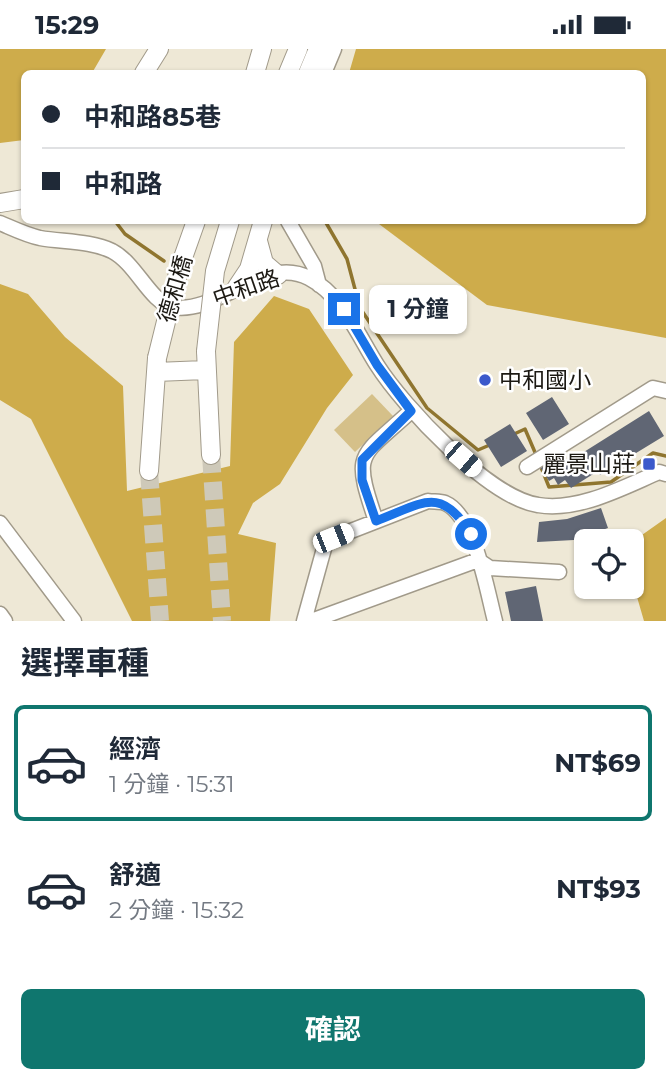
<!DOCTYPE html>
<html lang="zh-TW">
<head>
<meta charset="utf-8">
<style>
  body { margin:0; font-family:Montserrat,"Noto Sans TC",sans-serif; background:#f2f2f3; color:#1f2937; height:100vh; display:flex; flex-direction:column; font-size:26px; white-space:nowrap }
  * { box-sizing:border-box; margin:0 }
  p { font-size:23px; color:#747a83 }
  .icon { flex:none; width:38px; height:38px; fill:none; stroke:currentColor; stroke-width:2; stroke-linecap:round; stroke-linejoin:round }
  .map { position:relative; height:572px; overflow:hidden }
  .side { display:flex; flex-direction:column; background:#fff; flex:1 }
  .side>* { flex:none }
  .banner { position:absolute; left:21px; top:21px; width:625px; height:154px; border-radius:10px; box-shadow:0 2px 5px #0004; display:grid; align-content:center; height:154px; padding:0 21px; background:#fff }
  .fabs { position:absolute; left:574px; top:480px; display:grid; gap:14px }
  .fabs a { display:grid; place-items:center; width:70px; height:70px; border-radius:10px; background:#fff; box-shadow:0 2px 5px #0004; font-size:35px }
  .end { position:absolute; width:32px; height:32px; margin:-16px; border:9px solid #1a73e8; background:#fff; box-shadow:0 0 0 4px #fff }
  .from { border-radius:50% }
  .bubble { position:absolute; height:49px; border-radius:10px; background:#fff; box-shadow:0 2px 5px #0004; font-size:23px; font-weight:700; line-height:49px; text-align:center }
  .car { position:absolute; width:21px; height:42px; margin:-21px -10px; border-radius:9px; box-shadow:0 0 5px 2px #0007; background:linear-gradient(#fff 24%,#345 0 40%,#fff 0 76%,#345 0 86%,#fff 0) }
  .banner b { display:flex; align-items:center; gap:24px; height:66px; font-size:26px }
  .banner b+b { border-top:2px solid #e0e1e3 }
  .banner i { width:18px; height:18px; background:#1f2937 }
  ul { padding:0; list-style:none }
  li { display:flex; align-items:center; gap:21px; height:116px; margin:0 14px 10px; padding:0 7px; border:4px solid transparent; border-radius:10px }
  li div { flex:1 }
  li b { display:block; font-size:26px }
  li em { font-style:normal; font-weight:700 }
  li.selected { border-color:#0f766e }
  li>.icon { width:63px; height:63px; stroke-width:1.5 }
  h2 { padding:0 21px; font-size:32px; line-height:84px }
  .action { display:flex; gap:14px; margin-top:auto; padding:14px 21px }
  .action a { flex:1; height:80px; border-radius:10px; background:#0f766e; color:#fff; font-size:28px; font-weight:700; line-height:80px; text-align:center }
  .status { display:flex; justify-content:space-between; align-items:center; height:49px; padding:0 35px; background:#fff; direction:ltr }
  .status svg { height:19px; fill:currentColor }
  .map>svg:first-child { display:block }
  .green { fill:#d5c089 }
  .forest { fill:#ceac4b }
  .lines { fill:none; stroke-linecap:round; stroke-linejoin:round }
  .stream { stroke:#8f752f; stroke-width:3.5 }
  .building { fill:#606674 }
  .major-tunnel { stroke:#cec9b9; stroke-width:18; stroke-dasharray:18 9; stroke-linecap:butt }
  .minor-casing { stroke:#a19a8a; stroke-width:17 }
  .major-casing { stroke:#a19a8a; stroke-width:20 }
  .minor { stroke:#fff; stroke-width:14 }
  .major { stroke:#fff; stroke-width:18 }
  .major-bridge-casing { stroke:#a19a8a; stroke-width:20; stroke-linecap:butt }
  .major-bridge { stroke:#fff; stroke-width:18 }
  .route { stroke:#1a73e8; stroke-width:9 }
  .poi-dot { fill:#3b59cb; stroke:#fff; stroke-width:2.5 }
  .labels { text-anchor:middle; stroke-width:5; stroke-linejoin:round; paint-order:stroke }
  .street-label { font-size:23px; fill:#1c1913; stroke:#fff }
  .poi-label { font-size:23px; fill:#1c1913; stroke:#fff; text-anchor:start }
</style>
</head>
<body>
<div class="status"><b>15:29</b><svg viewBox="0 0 49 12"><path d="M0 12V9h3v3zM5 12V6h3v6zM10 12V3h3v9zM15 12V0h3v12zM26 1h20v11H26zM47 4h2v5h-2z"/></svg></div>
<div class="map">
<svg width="666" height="572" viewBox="0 0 666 572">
  <rect width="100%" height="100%" fill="#eee8d6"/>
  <path class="green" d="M372,345L393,367L355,403L334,381Z"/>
  <path class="forest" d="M0,0H106L92,24H24V91L0,94Z
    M356,0H666V289L487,256L375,172H642V24H349Z
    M0,235L28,245L65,288L123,337L127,442L230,417L234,293L274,247L309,260L353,326L327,359L280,435L253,454L238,485L276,494L270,572H132L31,370L0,351Z
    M666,469V572H644L637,548L624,537H632V493Z"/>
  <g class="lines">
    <path class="stream" d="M115,172L125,185L164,212
      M325,172L347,210L360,259L427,359L478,401L492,395
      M512,386L525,380L537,408
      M541,418L549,438L611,433L653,404L666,407"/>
  </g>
  <path class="building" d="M552,348L569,375L543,391L526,364Z
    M649,362L664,387L600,426L598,422L571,439L565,431L558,436L554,429L549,432L540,418L562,404L568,413Z
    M510,375L527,402L501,418L484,391Z
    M601,459L608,479L574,491L537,493L539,473L567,470Z
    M536,537L543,572H511L505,543Z"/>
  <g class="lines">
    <path class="major-tunnel" d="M211,406L222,572
      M149,422L160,572"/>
    <defs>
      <path id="minor" d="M324,24L334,0
        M288,172L314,217L319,236
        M0,174C12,179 26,186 40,189C63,193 91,192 112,202C137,215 150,254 173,258C218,266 264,205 309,229C342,246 358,286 377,316C403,357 489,449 538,456C578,463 624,438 659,423L666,425
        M527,418L653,339L666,342
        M376,472C352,401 359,410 411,362
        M0,474L74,572
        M0,565L5,572
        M304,572L325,496L333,489L428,452C433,453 440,452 445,454C475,467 487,542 495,572
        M311,572L478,511L490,519L559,523"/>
      <path id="major" d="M144,24L159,0
        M255,24L262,0
        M288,24L298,0
        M308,24L318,0
        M0,154L24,150
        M258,192L264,214L278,226
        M237,238L249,220L263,172
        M206,302L211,406
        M156,323L205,321
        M149,422L157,309"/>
    </defs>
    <use href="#minor" class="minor-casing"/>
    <use href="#major" class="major-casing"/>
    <use href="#minor" class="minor"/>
    <use href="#major" class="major"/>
    <defs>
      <path id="major-bridge" d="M206,302L215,222L230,172
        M157,309L179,220L196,172"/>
    </defs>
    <use href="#major-bridge" class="major-bridge-casing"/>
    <use href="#major-bridge" class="major-bridge"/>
  </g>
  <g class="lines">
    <path class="route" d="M344,260L377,316L411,362L362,411V431L376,472C422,455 440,435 471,485"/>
  </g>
  <g class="poi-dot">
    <circle cx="485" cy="331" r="7"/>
    <rect x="642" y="408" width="14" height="14" rx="3.5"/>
  </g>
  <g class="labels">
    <g class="street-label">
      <text transform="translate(246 239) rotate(-19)" y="8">中和路</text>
      <text transform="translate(175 240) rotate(-74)" y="8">德和橋</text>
    </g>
    <g class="poi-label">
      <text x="499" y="339">中和國小</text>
      <text x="635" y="423" text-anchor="end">麗景山莊</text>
    </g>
  </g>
</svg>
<div class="fabs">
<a><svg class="icon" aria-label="locate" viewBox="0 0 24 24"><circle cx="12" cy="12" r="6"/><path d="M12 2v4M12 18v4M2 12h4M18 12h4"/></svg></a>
</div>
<i class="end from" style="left:471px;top:485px"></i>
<i class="end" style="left:344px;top:260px"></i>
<div class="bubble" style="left:369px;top:236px;width:98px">1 分鐘</div>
<i class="car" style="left:463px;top:410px;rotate:131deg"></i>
<i class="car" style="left:333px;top:489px;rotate:68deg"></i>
<div class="banner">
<b><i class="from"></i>中和路85巷</b>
<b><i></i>中和路</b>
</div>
</div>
<section class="side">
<h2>選擇車種</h2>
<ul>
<li class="selected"><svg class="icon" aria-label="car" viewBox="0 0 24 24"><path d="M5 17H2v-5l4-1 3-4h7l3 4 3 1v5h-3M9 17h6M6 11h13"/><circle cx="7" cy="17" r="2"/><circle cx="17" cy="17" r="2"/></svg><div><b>經濟</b><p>1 分鐘 · 15:31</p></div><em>NT$69</em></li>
<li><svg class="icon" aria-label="car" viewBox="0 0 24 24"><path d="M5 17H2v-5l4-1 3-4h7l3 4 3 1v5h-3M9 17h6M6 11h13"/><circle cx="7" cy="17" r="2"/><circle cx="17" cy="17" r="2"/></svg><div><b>舒適</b><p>2 分鐘 · 15:32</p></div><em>NT$93</em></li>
</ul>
<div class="action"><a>確認</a></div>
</section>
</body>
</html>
